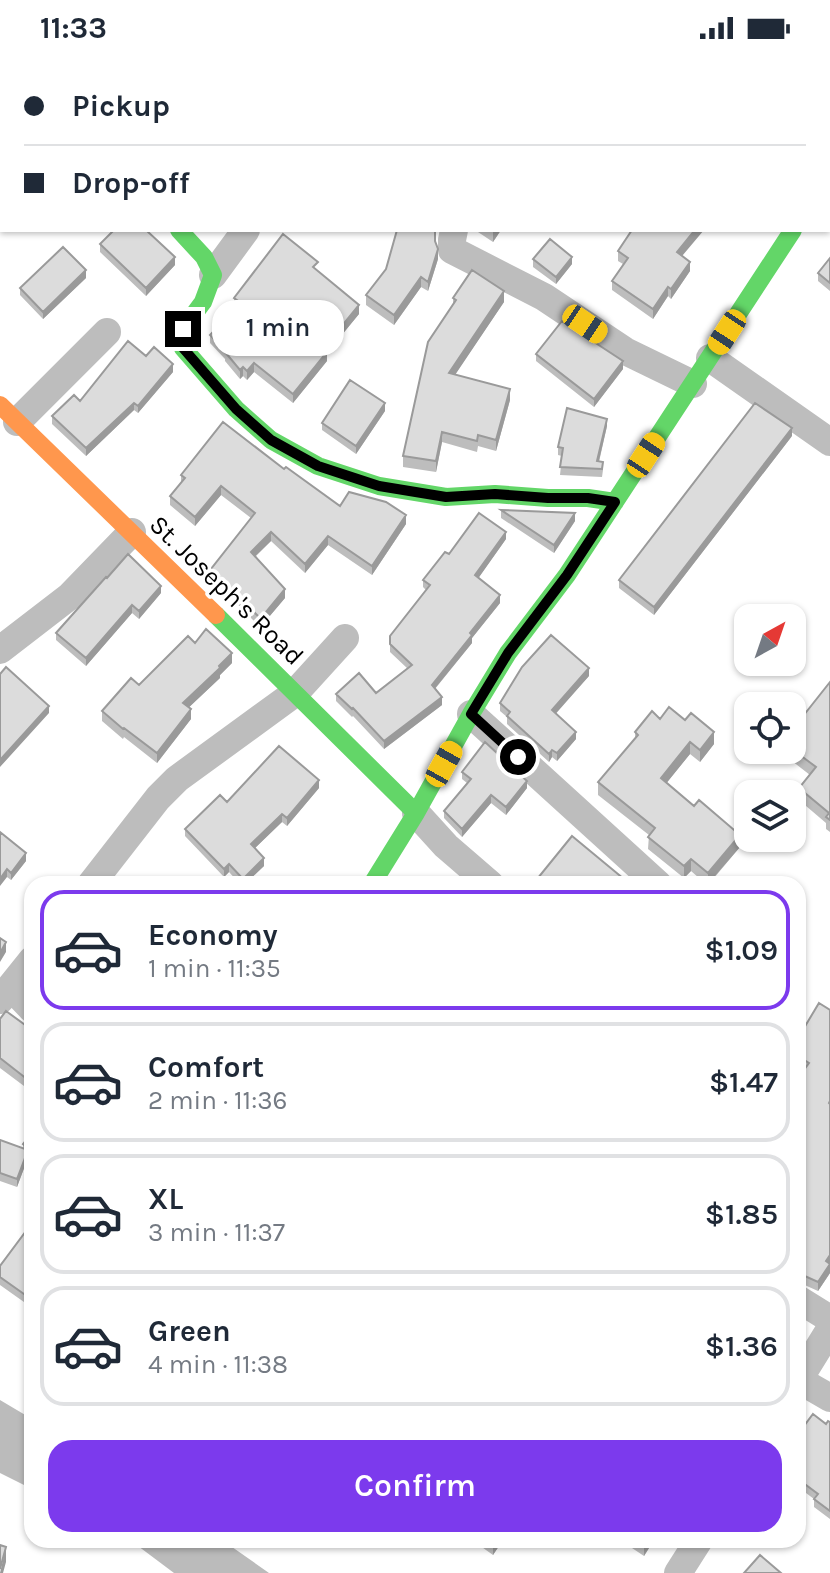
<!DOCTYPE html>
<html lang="en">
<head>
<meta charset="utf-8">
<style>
  body { margin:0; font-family:Karla,sans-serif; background:#f6f6f7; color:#1f2937; height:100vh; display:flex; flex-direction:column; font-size:30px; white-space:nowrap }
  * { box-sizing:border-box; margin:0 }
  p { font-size:26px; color:#747a83 }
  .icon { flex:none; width:44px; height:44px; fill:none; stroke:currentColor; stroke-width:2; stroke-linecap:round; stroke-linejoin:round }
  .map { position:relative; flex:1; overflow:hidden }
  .panel { position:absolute; left:24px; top:820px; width:782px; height:672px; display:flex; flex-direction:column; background:#fff; border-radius:24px; box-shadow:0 2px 6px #0004 }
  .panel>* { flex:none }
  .guide { position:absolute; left:0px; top:0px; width:830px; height:176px; box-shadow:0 2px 6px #0004; display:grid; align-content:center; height:176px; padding:0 24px; background:#fff }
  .needle { width:52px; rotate:40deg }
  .fabs { position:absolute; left:734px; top:548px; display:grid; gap:16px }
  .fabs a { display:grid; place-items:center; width:72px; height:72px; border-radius:16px; background:#fff; box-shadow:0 2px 6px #0004; font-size:40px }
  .end { position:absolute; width:36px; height:36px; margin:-18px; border:10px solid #000; background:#fff; box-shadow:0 0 0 4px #fff }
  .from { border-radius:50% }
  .bubble { position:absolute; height:56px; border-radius:24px; background:#fff; box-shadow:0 2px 6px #0004; font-size:26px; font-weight:600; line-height:56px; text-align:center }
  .car { position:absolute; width:24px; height:48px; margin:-24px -12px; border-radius:10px; box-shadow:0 0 6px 2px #0007; background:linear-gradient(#f5c518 24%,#345 0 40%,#f5c518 0 76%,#345 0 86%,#f5c518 0) }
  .guide b { display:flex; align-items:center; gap:28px; height:76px; font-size:30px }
  .guide b+b { border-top:2px solid #e0e1e3 }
  .guide i { width:20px; height:20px; background:#1f2937 }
  ul { padding:14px 0 0; list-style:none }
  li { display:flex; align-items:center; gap:24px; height:120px; margin:0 16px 12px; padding:0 8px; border:4px solid #e0e1e3; border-radius:24px }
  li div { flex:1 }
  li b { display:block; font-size:30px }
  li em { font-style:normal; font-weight:600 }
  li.selected { border-color:#7c3aed }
  li>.icon { width:72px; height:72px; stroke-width:1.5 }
  .action { display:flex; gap:16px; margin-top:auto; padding:16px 24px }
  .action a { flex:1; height:92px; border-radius:24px; background:#7c3aed; color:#fff; font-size:32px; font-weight:600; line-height:92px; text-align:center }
  .status { display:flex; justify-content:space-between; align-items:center; height:56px; padding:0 40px; background:#fff; direction:ltr }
  .status svg { height:22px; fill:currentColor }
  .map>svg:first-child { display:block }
  .water { fill:#bbb }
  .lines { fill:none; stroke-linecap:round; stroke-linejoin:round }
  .street { stroke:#bdbdbd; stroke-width:28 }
  .fast { stroke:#63d668; stroke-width:18 }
  .slow { stroke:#ff974d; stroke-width:18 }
  .wall { fill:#bdbdbd }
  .shaded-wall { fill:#9a9a9a }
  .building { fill:#dcdcdc; stroke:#9a9a9a; stroke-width:2 }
  .route { stroke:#000; stroke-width:10 }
  .labels { text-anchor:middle; stroke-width:7; stroke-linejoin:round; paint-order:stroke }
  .street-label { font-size:26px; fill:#000; stroke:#fff }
</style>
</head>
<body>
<div class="status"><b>11:33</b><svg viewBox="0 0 49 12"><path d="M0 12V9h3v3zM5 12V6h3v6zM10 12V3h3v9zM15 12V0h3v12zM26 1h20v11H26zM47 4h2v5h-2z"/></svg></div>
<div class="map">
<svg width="830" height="1517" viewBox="0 0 830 1517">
  <rect width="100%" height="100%" fill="#fff"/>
  <path class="water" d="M0,1344L32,1363V1433L0,1417Z
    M130,1484H222L269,1517H174Z"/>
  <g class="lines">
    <path class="street" d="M586,0L588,2
      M773,0L775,2
      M144,2L147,0
      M828,50L830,52
      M828,121L830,118
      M454,174L452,184V194L544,241L625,295L693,328
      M213,219L246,174
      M710,302L830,386
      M17,366L107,276
      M0,594L70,540L132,476
      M471,658L658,828
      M416,757L446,790L490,828
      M91,828L158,742L177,723L295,637L345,582
      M11,931L32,953
      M0,944L32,904
      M798,1243L830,1263
      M799,1324L830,1342
      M798,1325L830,1273
      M678,1517L699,1484"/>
    <path class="fast" d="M179,174L204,201L213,219L203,246L183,273L179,283L183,292L236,353L271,384L318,410L379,430L446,441L495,438L548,442H588L615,446
      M216,559L416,757
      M372,828L416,757L471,658L508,597L567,519L793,174"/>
    <path class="slow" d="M0,349L216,559"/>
  </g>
  <path class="wall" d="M612,0H717V2H614Z
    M475,174H501L493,186Z
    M435,186L438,203L428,235L421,231L394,269L366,249V239Z
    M100,188L175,209L146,240L100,196Z
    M618,195L682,200L690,215L671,243L668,240L653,263L612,234V225L623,208L618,205Z
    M830,202V235L818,225V217Z
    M533,203L572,208L556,228L533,211Z
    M318,215L359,258L327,297V305L293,347L254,316L247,324L243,320L240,323L225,305V303L210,287V279L236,252L234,250V242Z
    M86,222L43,263L20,239V232Z
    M453,242L504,246L455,318L510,344L496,395L478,390L477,396L442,386L436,416L403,411V400L453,248Z
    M536,298L623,313L594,351L536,305Z
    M146,300L173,316L138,357L134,354L86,400L52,368V360L80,345Z
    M385,355L356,398L322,374V367Z
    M607,370L599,406L603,414L602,421L560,419L562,400L558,399V391Z
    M792,380L654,559L619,532V524Z
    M284,413L340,450L406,468L372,519L328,489L305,517L271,485L256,500L285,542L263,568V574L211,522V513L251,462L221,439L195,470L170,449V440L181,427V419Z
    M501,454L575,465L554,497L501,462Z
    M506,483L478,522L500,547L472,582V587L435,633L442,649L384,693L353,660L352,661L336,645V638L376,637L408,613L390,596V580L426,534L423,531V524L449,498Z
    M161,537L139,563L132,557L86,610L56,584V577Z
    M195,587L232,607L220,619V622L189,651L191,663L157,707L124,681L123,683L102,665V655Z
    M589,620L555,657L576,683L557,705L552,701L549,706L507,668V661L500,655V647Z
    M830,626V776L826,773V767L799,744V732L810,719L783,698V694H792V674Z
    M660,663L714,688L700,706L690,698L666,727L740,791L709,828H706L691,815L684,822L648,793L649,779L598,739V726L635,682V676Z
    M462,716L527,732L506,759L491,747L462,781L444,762V755L467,727L462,723Z
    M319,732L287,770L282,766L255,792L264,810L245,828H240L229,816L224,821L185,780V773L227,746Z
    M0,776L26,805L11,824L7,821Z
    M830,954V1217L818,1235L798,1226V1022L804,1013L798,1009V982Z
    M0,963L32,974V1036L0,1012Z
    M32,1077V1104L28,1101L17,1131L0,1125V1084L23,1092V1088Z
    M32,1167V1250L31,1251L0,1229V1210Z
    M830,1366V1463L814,1451V1443L798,1431V1378Z
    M388,1484H403L399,1491Z
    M472,1484H503L493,1499Z
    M620,1484H654L644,1500Z"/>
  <path class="shaded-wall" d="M480,0H491L489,2H478Z
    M494,174H501L493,186V176Z
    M695,174H704L677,206V196Z
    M438,193V203L428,235V226Z
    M175,201V209L146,240V232Z
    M572,201V208L556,228V221Z
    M690,206V215L671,243V233Z
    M86,214V222L43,263V256Z
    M421,221V231L394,269V259Z
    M668,231V240L653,263V253Z
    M504,235V246L449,328V317Z
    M359,249V258L327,297V305L293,347V338L323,293Z
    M623,305V313L594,351V343Z
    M254,307V316L247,324V315Z
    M173,308V316L138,357V350Z
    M243,311V320L240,323V314Z
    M510,333V344L496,395V384Z
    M134,347V354L86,400V392Z
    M385,347V355L356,398V390Z
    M607,363V370L597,413V405Z
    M792,372V380L654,559V551Z
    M442,376V386L436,416V405Z
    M221,430V439L195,470V461Z
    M575,457V465L554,497V489Z
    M406,459V468L372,519V510Z
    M271,476V485L251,504V496Z
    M506,476V483L475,527V519Z
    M328,480V489L305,517V508Z
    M161,530V537L139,563V555Z
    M285,533V542L263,568V565L261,562Z
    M500,539V547L472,582V587L432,636V629L470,577Z
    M132,549V557L86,610V602Z
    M232,597V607L220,619V622L183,657V647Z
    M589,612V620L552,662V654Z
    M442,641V649L384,693V685Z
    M49,650V657L0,711V704Z
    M191,653V663L157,707V697Z
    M576,676V683L557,705V697Z
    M714,676V688L700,706V694Z
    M690,686V698L661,734V722Z
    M552,694V701L549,706V698Z
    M319,724V732L287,770V762Z
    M527,725V732L506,759V751Z
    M491,739V747L462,781V773Z
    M282,758V766L251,796V788Z
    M740,779V791L708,828V817Z
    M26,797V805L11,824V817Z
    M264,802V810L245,828H243V823Z
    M691,803V815L684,822V810Z
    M229,808V816L224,821V813Z
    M7,813V821L0,830V823Z
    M6,886V896L0,906V897Z
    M28,1094V1102L17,1131V1123Z
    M830,1199V1217L818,1235V1226L826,1205Z
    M493,1484H503L493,1499Z
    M648,1484H654L644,1500V1490Z
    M6,1491V1506L3,1517H0Z"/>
  <path class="building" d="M29,0H82L80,2H27Z
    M187,0H227L226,2H190Z
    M319,0H335L337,2H318Z
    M439,0H480L479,2H441Z
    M624,0H714L712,2H626Z
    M0,76L2,78V163L0,166Z
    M114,174H146L175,201L146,232L100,188Z
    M397,174H435V185L438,193L428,226L421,221L394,259L366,239L386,213Z
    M632,174H695L677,196L690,206L671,233L668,231L653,253L612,225L628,202L618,195Z
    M283,178L318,206L313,211L359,249L323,293L327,296L293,338L254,307L247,315L243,311L240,314L225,296L226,295L210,279L241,247L234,242Z
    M550,183L572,201L556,221L533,203Z
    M63,191L86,214L43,256L20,232Z
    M830,202V227L818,217Z
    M472,214L504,235L449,317L510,333L496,384L478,379L477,385L442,376L436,405L403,400L428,286L456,244L453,242Z
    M562,265L623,305L594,343L536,298Z
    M128,285L146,300L154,291L173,308L138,350L134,347L86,392L52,360L74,339L80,345Z
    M350,324L385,347L356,390L322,367Z
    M755,347L792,372L654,551L619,524Z
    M567,352L607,363L597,405L603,406L602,413L560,411L563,392L558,391Z
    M223,366L284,413L286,411L340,450L349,436L386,446L406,459L372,510L328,480L305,508L271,476L251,496L285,533L261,562L263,565L211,513L255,457L221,430L195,461L170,440L185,422L181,419Z
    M501,454L575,457L554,489Z
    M479,457L506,476L475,519L500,539L470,577L472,579L432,629L442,641L384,685L353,652L352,653L336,638L359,617L376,637L412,609L390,588V580L430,529L423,524L445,496L449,498Z
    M128,498L161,530L139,555L132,549L86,602L56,577L106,521L107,522Z
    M206,573L232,597L219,610L220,612L183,647L191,653L157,697L124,672L123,673L102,655L131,622L139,629L188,580L195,587Z
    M551,579L589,612L552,654L576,676L557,697L552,694L549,698L507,660L510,656L500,647L522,611Z
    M6,611L49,650L0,704V618Z
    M830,626V764L826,761L829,757L799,732L816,711L792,693V674Z
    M669,651L685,664L691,657L714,676L700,694L690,686L661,722L694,750L699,744L740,779L708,817L691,803L684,810L648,781L655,772L598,726L638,679L635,676L652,655L660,663Z
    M485,686L527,725L506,751L491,739L462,773L444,755L471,723L462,716Z
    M279,690L319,724L287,762L282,758L251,788L264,802L243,823L229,808L224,813L185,773L220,739L227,746Z
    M0,776L26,797L11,817L7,813L0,823Z
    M572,780L630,828H533Z
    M0,882L6,886L0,897Z
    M819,947L830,954V1045L829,1047L830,1048V1199L826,1205L830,1208L818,1226L798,1217V1022L809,1007L798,1000V982Z
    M6,955L32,974V1027L0,1002V963Z
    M32,1077V1095L23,1088Z
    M0,1084L28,1094L17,1123L0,1117Z
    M32,1167V1242L31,1243L0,1221V1210Z
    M813,1358L826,1368L828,1365L830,1366V1455L814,1443L818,1438L798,1423V1378Z
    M635,1484H648L644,1490Z
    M0,1489L6,1491L0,1513Z
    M760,1499L781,1517H744Z"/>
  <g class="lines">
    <path class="route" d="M183,273L179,283L183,292L236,353L271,384L318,410L379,430L446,441L495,438L548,442H588L615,446L567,519L508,597L471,658L518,701"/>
  </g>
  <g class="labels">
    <g class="street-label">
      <text transform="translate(227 534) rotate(44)" y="9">St. Joseph's Road</text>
    </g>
  </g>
</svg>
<div class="fabs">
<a><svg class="needle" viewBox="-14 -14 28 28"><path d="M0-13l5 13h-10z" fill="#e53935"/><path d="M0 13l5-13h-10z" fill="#747a83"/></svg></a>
<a><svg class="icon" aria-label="locate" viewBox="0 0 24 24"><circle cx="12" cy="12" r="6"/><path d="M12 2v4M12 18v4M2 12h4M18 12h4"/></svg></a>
<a><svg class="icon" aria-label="layers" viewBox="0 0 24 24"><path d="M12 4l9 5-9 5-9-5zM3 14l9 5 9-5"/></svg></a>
</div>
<i class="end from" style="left:518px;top:701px"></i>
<i class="end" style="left:183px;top:273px"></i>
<div class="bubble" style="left:212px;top:244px;width:132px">1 min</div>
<i class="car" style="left:585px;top:268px;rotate:124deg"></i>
<i class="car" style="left:727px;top:276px;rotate:213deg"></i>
<i class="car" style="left:646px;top:399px;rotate:33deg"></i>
<i class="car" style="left:444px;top:708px;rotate:29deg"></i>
<div class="guide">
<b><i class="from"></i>Pickup</b>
<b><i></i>Drop-off</b>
</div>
<section class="panel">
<ul>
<li class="selected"><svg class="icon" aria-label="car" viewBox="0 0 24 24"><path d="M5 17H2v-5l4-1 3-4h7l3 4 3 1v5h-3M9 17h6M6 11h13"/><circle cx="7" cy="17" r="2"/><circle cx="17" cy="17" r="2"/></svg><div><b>Economy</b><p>1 min · 11:35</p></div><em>$1.09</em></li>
<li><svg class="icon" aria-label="car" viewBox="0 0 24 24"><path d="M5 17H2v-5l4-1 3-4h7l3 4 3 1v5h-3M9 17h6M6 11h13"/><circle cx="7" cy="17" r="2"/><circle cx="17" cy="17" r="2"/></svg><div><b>Comfort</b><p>2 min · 11:36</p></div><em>$1.47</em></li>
<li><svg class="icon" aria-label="car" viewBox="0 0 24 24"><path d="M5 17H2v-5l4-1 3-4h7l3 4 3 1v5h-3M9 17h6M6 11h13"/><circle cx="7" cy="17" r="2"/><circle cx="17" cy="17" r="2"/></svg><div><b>XL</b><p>3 min · 11:37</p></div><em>$1.85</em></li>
<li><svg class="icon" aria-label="car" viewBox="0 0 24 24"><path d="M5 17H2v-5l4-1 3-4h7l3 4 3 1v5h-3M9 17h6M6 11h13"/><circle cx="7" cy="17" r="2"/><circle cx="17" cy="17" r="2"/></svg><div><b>Green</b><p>4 min · 11:38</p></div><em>$1.36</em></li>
</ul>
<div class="action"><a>Confirm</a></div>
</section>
</div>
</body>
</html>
